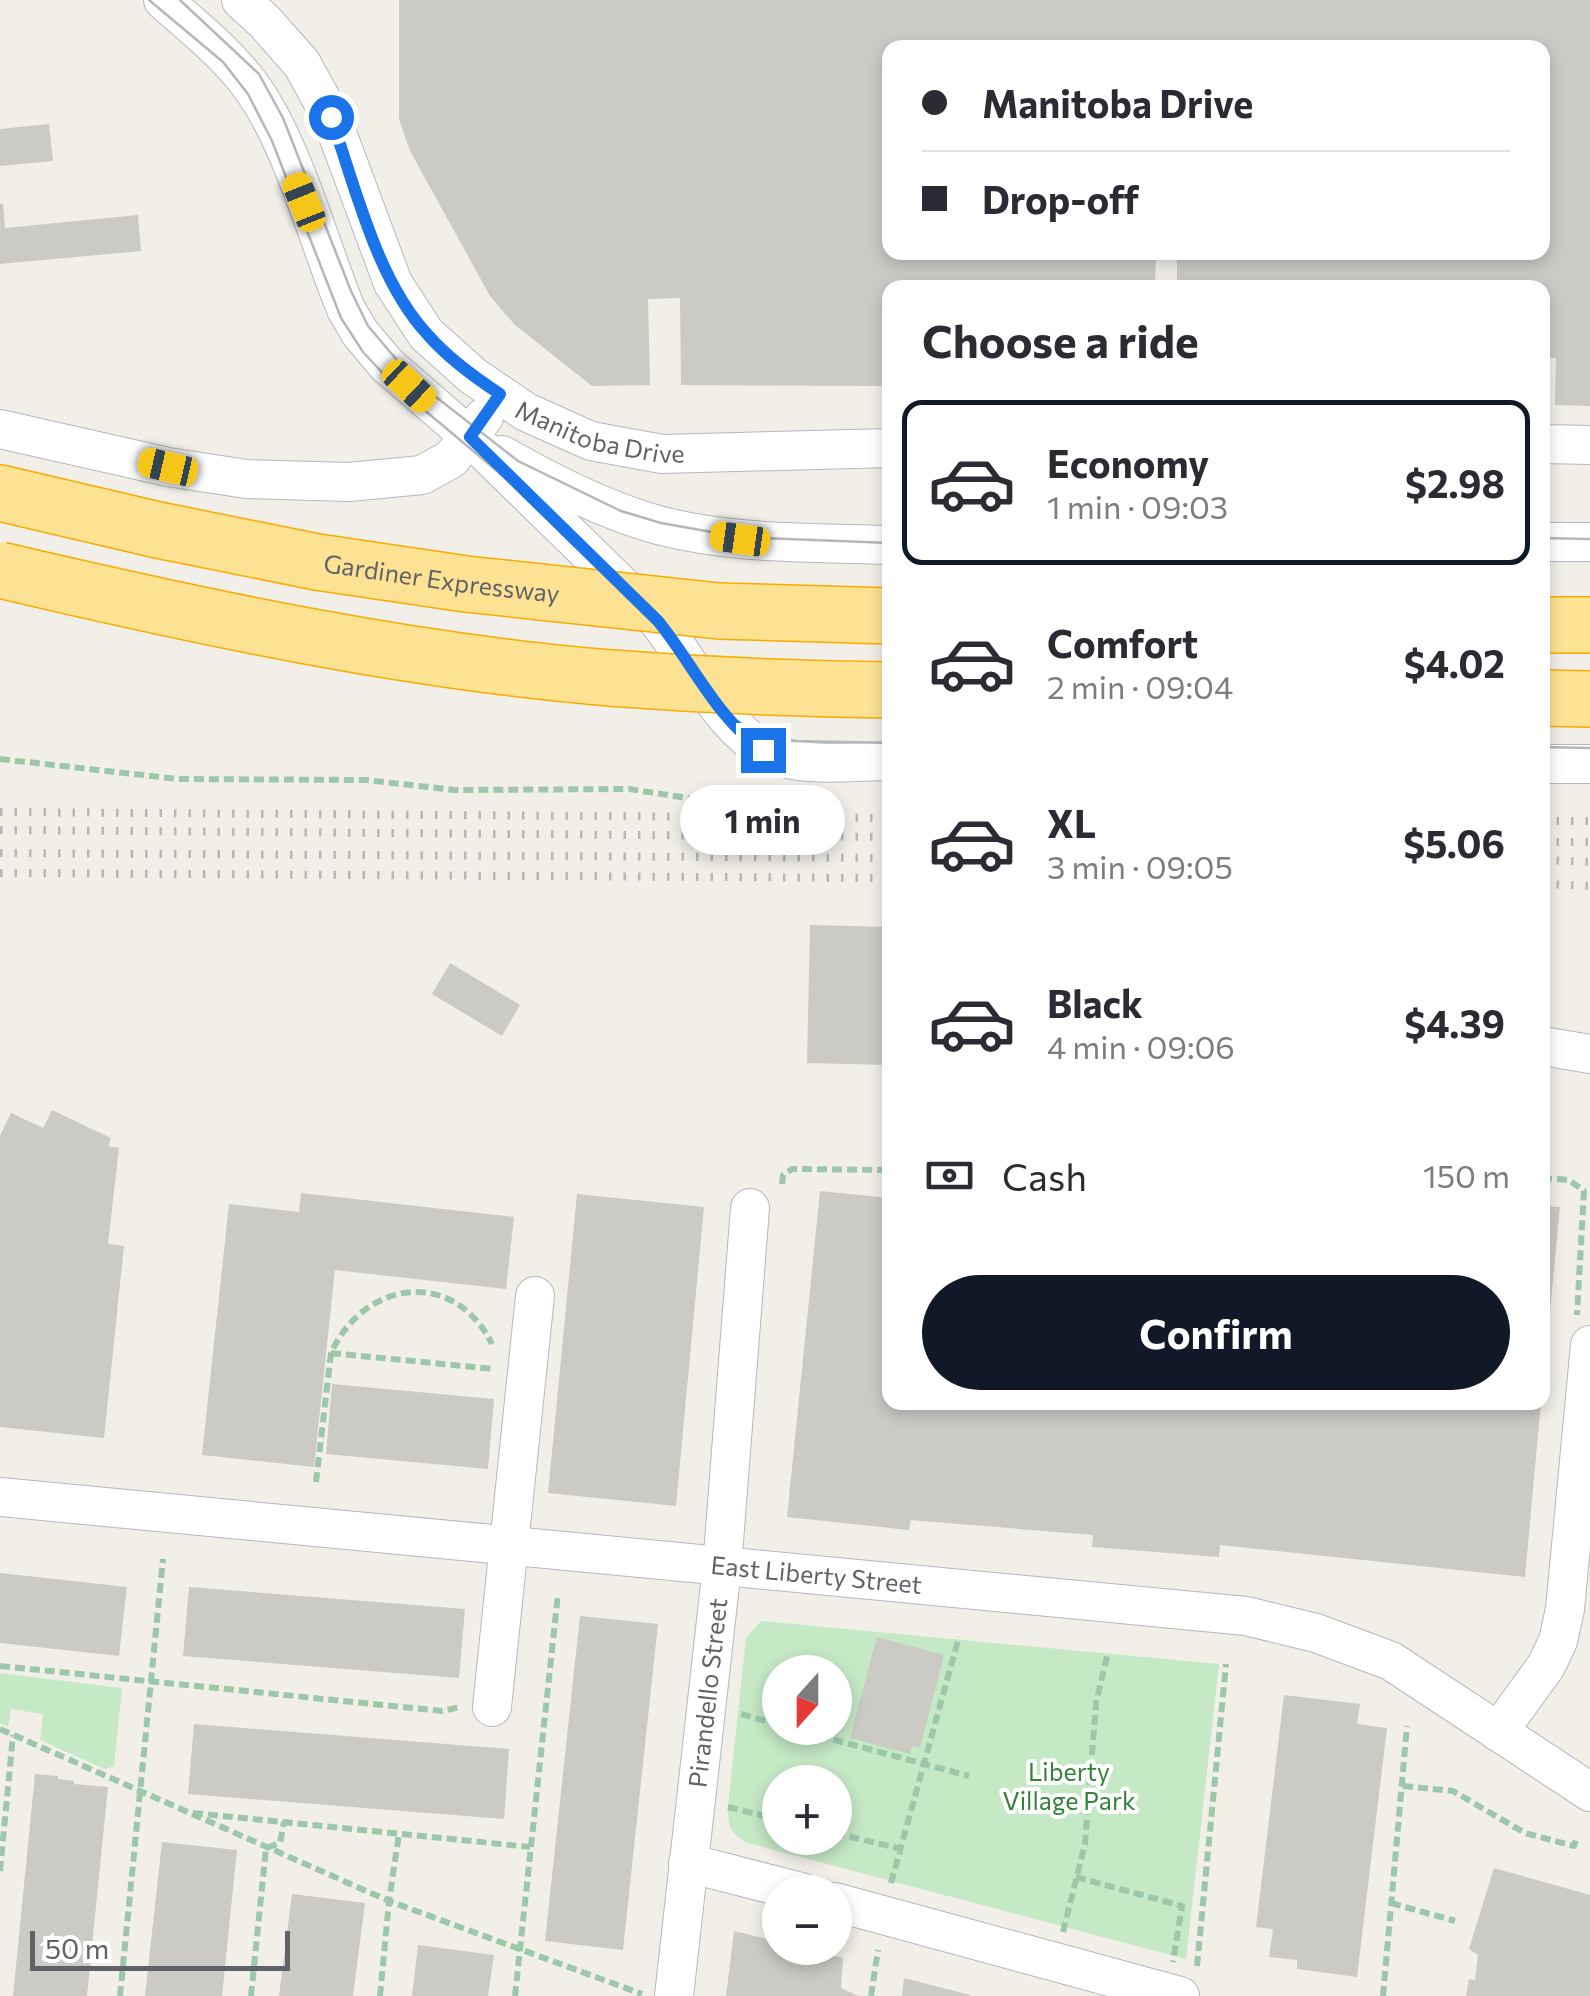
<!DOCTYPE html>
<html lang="en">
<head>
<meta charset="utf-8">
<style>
  body { margin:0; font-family:Commissioner,sans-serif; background:#f2f2f3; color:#2b2b33; height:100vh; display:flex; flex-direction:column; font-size:38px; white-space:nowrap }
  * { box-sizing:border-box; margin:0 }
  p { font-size:32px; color:#7c7c81 }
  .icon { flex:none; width:55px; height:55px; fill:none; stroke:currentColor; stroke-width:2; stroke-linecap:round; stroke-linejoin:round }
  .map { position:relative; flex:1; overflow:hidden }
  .panel { position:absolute; left:882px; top:280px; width:668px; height:1130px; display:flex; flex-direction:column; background:#fff; border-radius:20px; box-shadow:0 5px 15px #0003 }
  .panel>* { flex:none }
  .hud { position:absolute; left:882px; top:40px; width:668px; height:220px; border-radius:20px; box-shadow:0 5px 15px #0003; display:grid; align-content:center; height:220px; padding:0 40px; background:#fff }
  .needle { width:65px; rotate:201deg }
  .buttons { position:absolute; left:762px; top:1655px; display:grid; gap:20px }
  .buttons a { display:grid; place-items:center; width:90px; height:90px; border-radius:50%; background:#fff; box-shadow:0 5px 15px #0003; font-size:50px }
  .scale { position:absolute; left:30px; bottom:25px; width:260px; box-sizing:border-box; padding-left:10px; border:5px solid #5f6368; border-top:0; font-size:28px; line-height:35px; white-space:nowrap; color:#5f6368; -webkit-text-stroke:8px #fff; paint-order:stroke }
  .end { position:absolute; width:45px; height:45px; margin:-22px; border:12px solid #1a73e8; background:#fff; box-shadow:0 0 0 5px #fff }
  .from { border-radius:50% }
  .bubble { position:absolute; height:70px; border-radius:35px; background:#fff; box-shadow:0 5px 15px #0003; font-size:32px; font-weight:700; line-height:70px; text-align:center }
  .car { position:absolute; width:30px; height:60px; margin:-30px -15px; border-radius:12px; box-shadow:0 0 8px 2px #0007; background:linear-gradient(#f5c518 24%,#345 0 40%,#f5c518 0 76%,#345 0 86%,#f5c518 0) }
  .hud b { display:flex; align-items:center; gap:35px; height:95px; font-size:38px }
  .hud b+b { border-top:2px solid #e1e1e2 }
  .hud i { width:25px; height:25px; background:#2b2b33 }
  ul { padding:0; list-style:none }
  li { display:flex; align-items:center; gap:30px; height:165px; margin:0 20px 15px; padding:0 20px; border:5px solid transparent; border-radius:20px }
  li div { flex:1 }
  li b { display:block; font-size:38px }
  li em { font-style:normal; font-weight:700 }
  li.selected { border-color:#111827 }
  li>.icon { width:90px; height:90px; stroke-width:1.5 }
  h2 { padding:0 40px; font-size:45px; line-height:120px }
  .pay { display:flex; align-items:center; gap:25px; height:110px; padding:0 40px; font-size:38px }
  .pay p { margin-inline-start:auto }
  .cta { display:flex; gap:20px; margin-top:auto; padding:20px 40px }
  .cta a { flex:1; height:115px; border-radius:60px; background:#111827; color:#fff; font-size:40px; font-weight:700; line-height:115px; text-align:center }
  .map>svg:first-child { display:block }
  .green { fill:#c5e8c5; fill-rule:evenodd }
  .building { fill:#cccac5 }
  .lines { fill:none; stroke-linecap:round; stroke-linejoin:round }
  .minor-casing { stroke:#b5b8bc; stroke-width:40 }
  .highway-casing { stroke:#f9ab00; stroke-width:58 }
  .path { stroke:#9cc7a9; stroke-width:6; stroke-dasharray:10 5; stroke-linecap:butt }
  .minor { stroke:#fff; stroke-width:38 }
  .highway { stroke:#fde293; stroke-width:55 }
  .tram { stroke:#b6b7b8; stroke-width:2.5 }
  .rail { stroke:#b6b7b8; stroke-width:8; stroke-dasharray:2.5 12; stroke-linecap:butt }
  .highway-bridge-casing { stroke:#f9ab00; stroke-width:58; stroke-linecap:butt }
  .highway-bridge { stroke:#fde293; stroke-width:55 }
  .route { stroke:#1a73e8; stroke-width:12 }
  .labels { text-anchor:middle; stroke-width:8; stroke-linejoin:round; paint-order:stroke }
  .street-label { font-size:25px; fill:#5f6368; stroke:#fff }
  .park-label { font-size:25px; fill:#348238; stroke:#fff }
</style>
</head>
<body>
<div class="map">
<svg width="1590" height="1996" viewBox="0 0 1590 1996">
  <rect width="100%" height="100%" fill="#f1efe8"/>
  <path class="green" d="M761,1621L1219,1664L1186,1959L748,1843C729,1833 728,1826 728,1805L746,1638ZM780,1672H835V1728H780ZM780,1782H835V1838H780Z
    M0,1673L122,1688L114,1766L105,1769L40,1740L43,1714L11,1709L8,1727L0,1723Z"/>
  <path class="building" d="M399,0H1590V406L1555,405L1556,358H1542V288H1177V252H1542V48H890V252H1156L1155,288H890V386L681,385L680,298L648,299L650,385L592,386L515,325L490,296L410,151L399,119Z
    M49,124L53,161L0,166V129Z
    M0,204H3L5,228L138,215L141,251L0,264Z
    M810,925L890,927V1065L807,1063Z
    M450,963L520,1005L502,1036L432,994Z
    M52,1110L111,1138L108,1146L119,1148L108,1244L124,1246L104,1438L0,1427V1136L11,1113L43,1128Z
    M820,1191L890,1198V1402H1541L1525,1577L1220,1545L1219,1557L1092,1547L1093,1535L911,1520L909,1530L787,1517Z
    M301,1193L514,1217L506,1289L335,1270L314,1467L202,1455L229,1204L299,1212Z
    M577,1194L704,1207L676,1506L548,1493Z
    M1542,1206L1560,1207L1545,1363H1542Z
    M332,1384L494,1399L488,1469L326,1454Z
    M0,1573L127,1587L119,1656L0,1643Z
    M189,1587L465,1609L459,1678L183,1656Z
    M580,1616L658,1624L623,1950L545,1941Z
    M877,1637L944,1655L920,1748L912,1746L910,1754L850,1738Z
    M1284,1695L1360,1704L1357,1724L1387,1728L1357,1977L1297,1969V1960L1269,1957L1273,1929L1256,1927Z
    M194,1724L509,1749L504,1819L188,1794Z
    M35,1774L58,1776V1779L74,1781V1784L108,1787L87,1996H13Z
    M162,1842L237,1850L222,1996H145Z
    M1494,1868L1590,1895V1996H1466L1469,1979L1475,1980L1478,1955L1469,1949Z
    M292,1894L365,1903L353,1996H279Z
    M734,1931L780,1942V1948H801L843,1958L841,1988L859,1996H726Z
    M418,1945L494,1955L488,1996H412Z
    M904,1978L970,1995V1996H902Z"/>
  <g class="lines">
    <defs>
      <g id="minor">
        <path d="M163,0C192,26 223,50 247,81C291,137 318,241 346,309L360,333L387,365L470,437L658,621C693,664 727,741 781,757C814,767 856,761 890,761"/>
        <path id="s1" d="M241,0L265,22L302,64L331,117L393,283L426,334L473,376L526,412L591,441L662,454L890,448"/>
        <path d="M0,429L168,467L246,479L349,482L422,475L451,459L484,417"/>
        <path d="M1542,444L1590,445"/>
        <path d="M502,455C551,483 604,510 658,525C733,545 813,542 890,545"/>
        <path d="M1542,542H1590"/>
        <path d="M1542,764H1590"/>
        <path d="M1542,1046L1590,1054"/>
        <path id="s2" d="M0,1497L1246,1616L1316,1633L1391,1661L1590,1792"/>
        <path d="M492,1707L535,1296"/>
        <path d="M1498,1732L1546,1666L1558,1641L1565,1609L1590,1345"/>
        <path d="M688,1863L801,1892"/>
        <path d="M835,1902L1180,1996"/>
        <path id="s3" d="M674,1996L722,1567L750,1208"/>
      </g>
      <path id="highway" d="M0,493L158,530
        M1542,625H1590
        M1542,698L1590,699"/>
    </defs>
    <use href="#minor" class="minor-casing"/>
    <use href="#highway" class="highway-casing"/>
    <path class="path" d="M0,759L178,779L366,780L455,790L629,789L714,802
      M1542,1178L1569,1180L1584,1191L1577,1315
      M782,1184L783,1175L792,1169L890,1170
      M331,1353L494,1369
      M316,1482L331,1353C365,1279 454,1268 492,1344
      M0,1666L442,1711L460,1707
      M741,1714L780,1725
      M790,1728L969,1776
      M0,1729L389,1901L642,1994
      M1403,1786L1453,1791L1525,1833L1574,1846L1577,1837
      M728,1807L780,1820
      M193,1813L530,1847
      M835,1833L901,1849
      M0,1871L13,1735
      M1076,1877L1182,1906L1173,1962
      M891,1883L959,1637
      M1391,1903L1455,1921
      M1063,1932L1085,1844L1096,1703L1108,1652
      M1197,1966L1226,1664
      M120,1996L163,1559
      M251,1996L266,1848L280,1843L284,1822
      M380,1996L389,1901L399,1834
      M515,1996L558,1594
      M871,1996L878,1950
      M1383,1996L1407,1726"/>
    <use href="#minor" class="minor"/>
    <use href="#highway" class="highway"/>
    <path class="tram" d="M149,0L223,62L248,94L272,141L341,318L363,352L391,382L503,476L657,625L716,701L736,720L751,729L792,741L890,743
      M180,0L259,74L283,118L351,291L368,326L413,379L518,461L621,511L661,523L740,537L890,543
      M1542,538L1590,539
      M1542,747L1590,748"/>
    <path class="rail" d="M0,812L890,818
      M1542,821H1590
      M0,830L890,837
      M1542,842H1590
      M0,853L890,858
      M1542,860L1590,862
      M0,873L890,878
      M1542,884L1590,886"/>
    <defs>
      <g id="highway-bridge">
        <path id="s4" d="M158,530L317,562L466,584L719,611L890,616"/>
        <path d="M0,570C200,617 405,661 610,678C703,685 797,689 890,690"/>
      </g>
    </defs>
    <use href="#highway-bridge" class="highway-bridge-casing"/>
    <use href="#highway-bridge" class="highway-bridge"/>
  </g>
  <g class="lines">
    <path class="route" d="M331,117C355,186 377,281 428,335C448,358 474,377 500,394L470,437L658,621C693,664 717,719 763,750"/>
  </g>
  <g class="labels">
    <g class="street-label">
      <text dy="9" stroke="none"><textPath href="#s1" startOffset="592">Manitoba Drive</textPath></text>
      <text dy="9" stroke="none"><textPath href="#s4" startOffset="288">Gardiner Expressway</textPath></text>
      <text dy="9" stroke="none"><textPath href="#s2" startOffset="820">East Liberty Street</textPath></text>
      <text dy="9" stroke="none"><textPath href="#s3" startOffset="305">Pirandello Street</textPath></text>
    </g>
    <g class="park-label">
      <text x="1069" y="1781">Liberty<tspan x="1069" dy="29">Village Park</tspan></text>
    </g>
  </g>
</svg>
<div class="buttons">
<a><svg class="needle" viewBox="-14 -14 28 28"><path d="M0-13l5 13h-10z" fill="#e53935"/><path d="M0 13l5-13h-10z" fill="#7c7c81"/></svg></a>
<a>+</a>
<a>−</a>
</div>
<div class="scale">50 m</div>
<i class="end from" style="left:331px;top:117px"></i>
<i class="end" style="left:763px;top:750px"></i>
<div class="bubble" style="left:680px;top:785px;width:165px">1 min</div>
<i class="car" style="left:304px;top:202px;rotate:338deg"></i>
<i class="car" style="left:409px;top:386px;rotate:133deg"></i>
<i class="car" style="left:168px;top:467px;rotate:283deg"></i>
<i class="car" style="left:740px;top:539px;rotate:278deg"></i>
<div class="hud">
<b><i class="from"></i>Manitoba Drive</b>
<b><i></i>Drop-off</b>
</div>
<section class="panel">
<h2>Choose a ride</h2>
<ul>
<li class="selected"><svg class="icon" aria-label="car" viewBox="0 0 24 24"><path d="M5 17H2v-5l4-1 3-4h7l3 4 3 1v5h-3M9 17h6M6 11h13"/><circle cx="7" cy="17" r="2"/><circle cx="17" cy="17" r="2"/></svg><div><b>Economy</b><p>1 min · 09:03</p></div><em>$2.98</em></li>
<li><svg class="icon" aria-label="car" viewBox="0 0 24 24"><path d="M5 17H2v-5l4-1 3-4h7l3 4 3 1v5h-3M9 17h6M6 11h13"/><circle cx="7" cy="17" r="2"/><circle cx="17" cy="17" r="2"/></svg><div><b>Comfort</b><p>2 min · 09:04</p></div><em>$4.02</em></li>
<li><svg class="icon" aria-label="car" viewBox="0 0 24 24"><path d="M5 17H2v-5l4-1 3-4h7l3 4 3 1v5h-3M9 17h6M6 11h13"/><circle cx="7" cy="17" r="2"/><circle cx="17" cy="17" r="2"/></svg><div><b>XL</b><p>3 min · 09:05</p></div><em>$5.06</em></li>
<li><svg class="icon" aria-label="car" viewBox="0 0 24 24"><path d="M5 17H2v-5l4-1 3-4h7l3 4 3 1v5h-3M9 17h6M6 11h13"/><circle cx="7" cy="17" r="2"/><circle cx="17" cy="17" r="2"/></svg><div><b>Black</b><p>4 min · 09:06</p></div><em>$4.39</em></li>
</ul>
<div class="pay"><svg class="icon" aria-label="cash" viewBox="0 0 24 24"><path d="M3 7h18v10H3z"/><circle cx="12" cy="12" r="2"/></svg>Cash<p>150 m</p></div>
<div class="cta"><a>Confirm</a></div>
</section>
</div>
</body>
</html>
